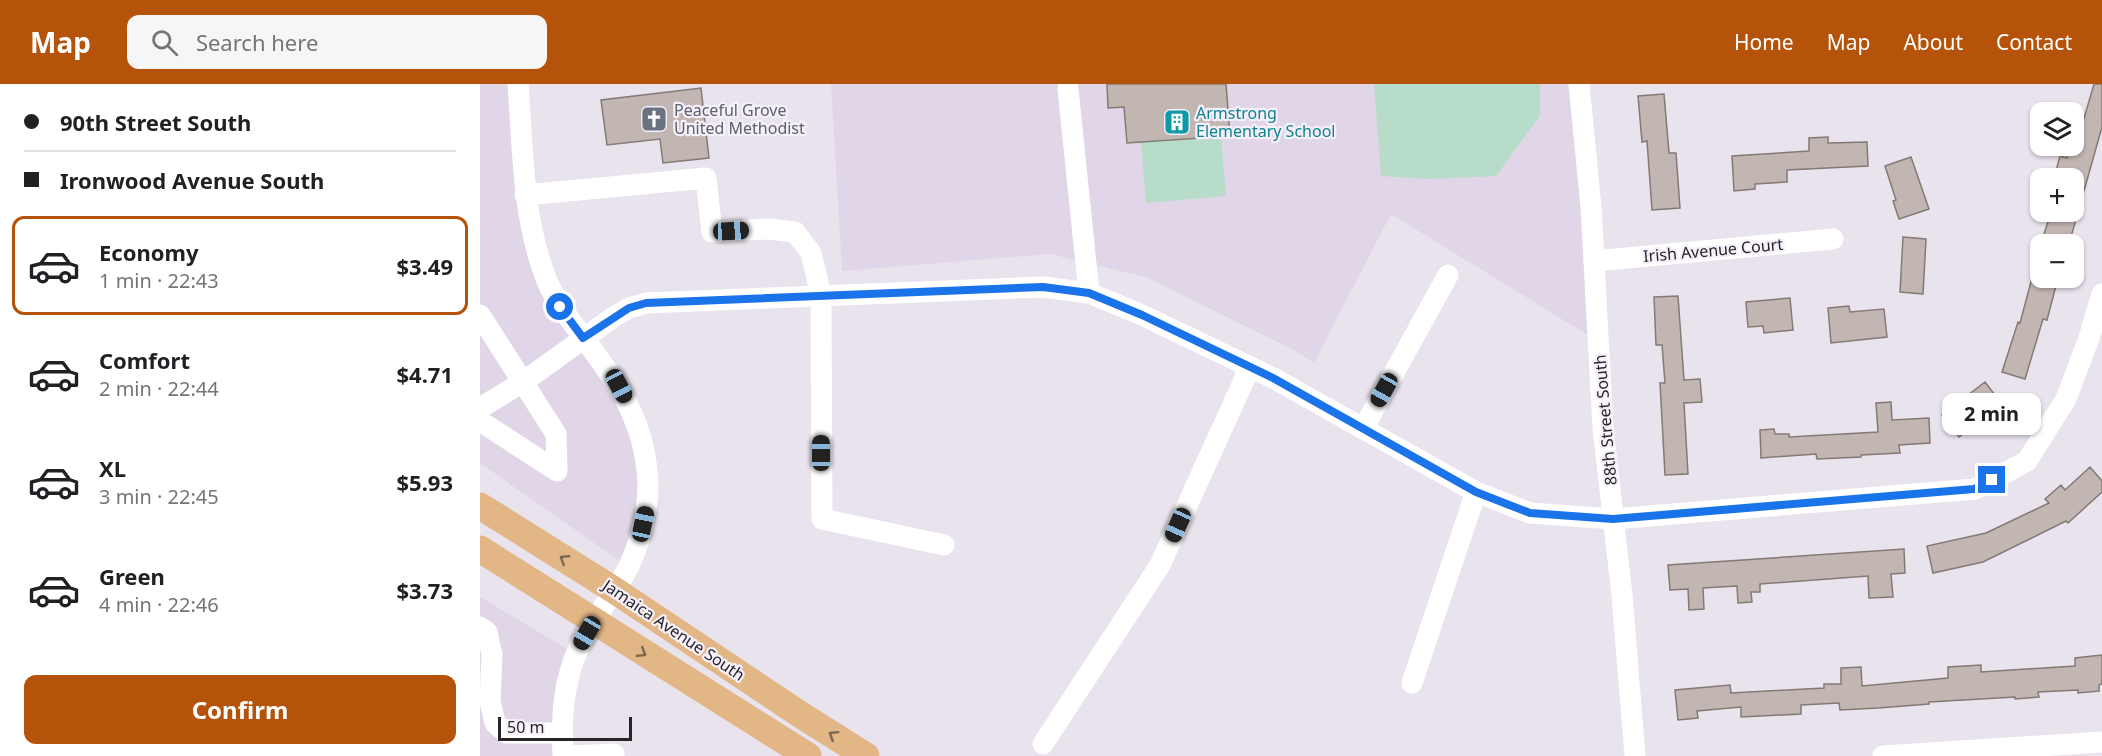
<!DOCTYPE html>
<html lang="en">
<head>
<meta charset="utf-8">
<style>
  body { margin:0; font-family:"Noto Sans",sans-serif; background:#f6f6f6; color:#202124; height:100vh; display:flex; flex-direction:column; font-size:22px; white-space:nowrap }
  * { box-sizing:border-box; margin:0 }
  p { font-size:20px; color:#757577 }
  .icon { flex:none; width:33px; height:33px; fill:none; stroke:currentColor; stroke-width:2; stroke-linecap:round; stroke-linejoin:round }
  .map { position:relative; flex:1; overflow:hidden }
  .side { display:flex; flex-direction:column; background:#fff; width:480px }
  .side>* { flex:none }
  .top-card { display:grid; align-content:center; height:132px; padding:0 24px; background:#fff }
  .buttons { position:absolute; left:1550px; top:18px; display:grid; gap:12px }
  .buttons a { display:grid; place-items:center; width:54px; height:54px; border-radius:12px; background:#fff; box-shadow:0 2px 4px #0004; font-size:30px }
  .scale { position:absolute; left:18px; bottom:15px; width:134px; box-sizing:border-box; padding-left:6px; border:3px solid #272528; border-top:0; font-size:16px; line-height:21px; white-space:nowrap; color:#272528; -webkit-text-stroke:4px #f6f0fb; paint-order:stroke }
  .end { position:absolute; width:27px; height:27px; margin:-14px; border:8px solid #1a73e8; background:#fff; box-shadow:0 0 0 3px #fff }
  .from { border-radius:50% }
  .bubble { position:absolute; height:42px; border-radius:12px; background:#fff; box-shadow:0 2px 4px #0004; font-size:20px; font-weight:700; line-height:42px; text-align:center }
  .car { position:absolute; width:18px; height:36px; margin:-18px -9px; border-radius:8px; box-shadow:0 0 4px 2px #0007; background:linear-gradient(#222 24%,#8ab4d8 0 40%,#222 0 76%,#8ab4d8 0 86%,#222 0) }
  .top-card b { display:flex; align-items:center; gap:21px; height:57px; font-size:22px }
  .top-card b+b { border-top:2px solid #e0e0e0 }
  .top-card i { width:15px; height:15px; background:#202124 }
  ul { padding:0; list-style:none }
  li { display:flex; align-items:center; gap:18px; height:99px; margin:0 12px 9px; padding:0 12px; border:3px solid transparent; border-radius:12px }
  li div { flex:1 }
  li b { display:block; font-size:22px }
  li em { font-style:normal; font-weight:700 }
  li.selected { border-color:#b45309 }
  li>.icon { width:54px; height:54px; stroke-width:1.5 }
  .button { display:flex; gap:12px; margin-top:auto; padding:12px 24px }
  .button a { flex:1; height:69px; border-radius:12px; background:#b45309; color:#fff; font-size:24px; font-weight:700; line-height:69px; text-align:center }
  header { display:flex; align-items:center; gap:36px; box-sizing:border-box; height:84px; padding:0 30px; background:#b45309; color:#fff }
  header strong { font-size:28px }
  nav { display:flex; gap:33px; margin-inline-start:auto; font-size:21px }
  .search { width:420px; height:54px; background:#f6f6f6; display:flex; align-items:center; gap:15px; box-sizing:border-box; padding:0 21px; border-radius:12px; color:#757577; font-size:22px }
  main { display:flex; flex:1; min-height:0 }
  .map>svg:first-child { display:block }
  .built { fill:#e0d6e7 }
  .green { fill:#b8dcca }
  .building { fill:#c2b6b2; stroke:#847975; stroke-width:1.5 }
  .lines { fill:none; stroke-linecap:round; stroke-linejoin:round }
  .minor { stroke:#fff; stroke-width:21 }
  .major { stroke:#e3b685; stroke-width:27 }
  .oneway { stroke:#7c6652 }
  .route { stroke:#1a73e8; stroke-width:8 }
  .labels { text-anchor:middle; stroke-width:4.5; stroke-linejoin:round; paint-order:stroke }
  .worship-label { font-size:16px; fill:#5b616d; stroke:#f6f0fb; text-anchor:start }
  .culture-label { font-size:16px; fill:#0d838f; stroke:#f6f0fb; text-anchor:start }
  .street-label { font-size:16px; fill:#272528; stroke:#f6f0fb }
</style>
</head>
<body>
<header>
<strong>Map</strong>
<div class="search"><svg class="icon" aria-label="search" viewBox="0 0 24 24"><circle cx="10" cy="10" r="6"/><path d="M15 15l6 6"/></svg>Search here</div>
<nav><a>Home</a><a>Map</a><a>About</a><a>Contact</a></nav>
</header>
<main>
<section class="side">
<div class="top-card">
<b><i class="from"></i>90th Street South</b>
<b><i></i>Ironwood Avenue South</b>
</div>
<ul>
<li class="selected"><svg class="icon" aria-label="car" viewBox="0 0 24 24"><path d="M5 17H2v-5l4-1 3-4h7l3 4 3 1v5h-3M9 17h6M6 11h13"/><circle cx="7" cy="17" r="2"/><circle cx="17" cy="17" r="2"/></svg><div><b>Economy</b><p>1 min · 22:43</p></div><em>$3.49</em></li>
<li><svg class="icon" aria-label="car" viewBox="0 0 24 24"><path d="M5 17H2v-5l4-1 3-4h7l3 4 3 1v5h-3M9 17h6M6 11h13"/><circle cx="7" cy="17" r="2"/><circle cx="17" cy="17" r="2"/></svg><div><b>Comfort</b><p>2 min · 22:44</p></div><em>$4.71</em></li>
<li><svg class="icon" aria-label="car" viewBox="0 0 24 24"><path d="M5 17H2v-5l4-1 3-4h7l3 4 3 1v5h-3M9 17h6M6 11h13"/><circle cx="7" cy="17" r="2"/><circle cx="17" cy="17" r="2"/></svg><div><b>XL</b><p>3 min · 22:45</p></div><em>$5.93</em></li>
<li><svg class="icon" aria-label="car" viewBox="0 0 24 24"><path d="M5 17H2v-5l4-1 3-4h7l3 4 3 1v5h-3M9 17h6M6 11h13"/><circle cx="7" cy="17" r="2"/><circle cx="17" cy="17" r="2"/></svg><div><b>Green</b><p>4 min · 22:46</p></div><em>$3.73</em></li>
</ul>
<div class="button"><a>Confirm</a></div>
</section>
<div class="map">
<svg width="1622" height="672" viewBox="0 0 1622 672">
  <rect width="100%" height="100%" fill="#e9e3ed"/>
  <path class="built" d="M0,0H38L58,172L139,302L166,377L148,483L0,379Z
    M351,0H1100L1119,258L911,130L834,279L810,264L666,193L570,170L362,187Z
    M0,513L96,570L83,672H0Z"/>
  <path class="green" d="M894,0H1060V32L1016,92L949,95L901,92Z
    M741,52L746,112L666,119L661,58Z"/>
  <path class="building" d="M627,0H746L750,52L647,59L644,23L628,24Z
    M1614,0H1622V43L1589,160H1561L1571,128H1593V94H1574L1580,72L1587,74L1590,62H1593V54L1598,55Z
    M221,4L229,74L183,79L180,55L127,61L121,16Z
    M1184,10L1189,69H1196L1200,124L1172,126L1167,57L1162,58L1158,12Z
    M1348,53V59L1387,58L1388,82L1307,86V98L1275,100V105L1254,107L1252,72L1329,67V54Z
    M1431,73L1449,125L1419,135L1413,117L1416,116L1405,82Z
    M1423,153L1446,155L1443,210L1420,208Z
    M1552,194H1578L1567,236L1563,235L1545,295L1522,288L1538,238L1540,239Z
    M1198,212L1204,296L1220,295L1222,318L1204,319L1208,390L1185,391L1180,299H1185L1182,261H1176L1174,213Z
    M1310,214L1313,246L1284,249L1283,242L1268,243L1266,218Z
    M1369,222L1370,228L1404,225L1407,253L1351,259L1348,224Z
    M1505,298L1525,324L1510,336L1506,332L1479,353L1462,331Z
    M1411,318L1412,336L1449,334L1450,359L1419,361L1420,369L1381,371V373L1337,375L1336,370L1281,374L1280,346L1294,345L1295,350H1309V353L1398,348L1396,319Z
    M1610,383L1622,397V408L1588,439L1586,437L1503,478L1453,489L1447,462L1506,449L1569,419L1565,415L1581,401L1585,406Z
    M1424,465L1425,489L1411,490L1413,513L1389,514L1388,492L1280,500V508H1271L1272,518L1258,519L1257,502L1223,504L1224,525L1209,526L1208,505L1190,506L1188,481Z
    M1622,571V600L1619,601V607L1598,609V606L1558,608L1559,613L1535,615V613L1449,618V620L1398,624L1360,626L1359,619L1321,621V630L1261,633V623L1217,627L1218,634L1198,636L1195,606L1250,601L1251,609L1344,604V600H1361V584L1381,583L1382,602L1468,594V583L1501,581V588L1595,582V574Z"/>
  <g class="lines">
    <path class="minor" d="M38,0C43,66 42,134 67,197C76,218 90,236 104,254C139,302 166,338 168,401C168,428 160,459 148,484C134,511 113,534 100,561C83,597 81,633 83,672
      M1099,0L1111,123L1123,344L1142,511L1155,672
      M588,5L609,209
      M45,111L226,94L232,148L288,145L315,148L331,169L341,211L342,435L464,461
      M1114,177L1353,155
      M0,231L76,350L77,387L0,337
      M0,324L43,298L135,232L149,224L166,219L563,203L609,209L662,231L793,294L996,408L1050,429L1133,435L1495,405L1547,377L1586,315L1609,254L1622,210
      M883,345L968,191
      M0,543L7,548L12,571L10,617L15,639L26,649H82
      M932,599L996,408
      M563,660L680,481L770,283
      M92,672L134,670
      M1403,672L1622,658"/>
    <path class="major" d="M0,422L134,506L321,631L386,672
      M0,465L328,672"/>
  </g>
  <defs><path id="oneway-chevron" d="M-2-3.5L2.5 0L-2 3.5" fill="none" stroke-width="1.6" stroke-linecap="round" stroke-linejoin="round" transform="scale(1.5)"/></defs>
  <g class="oneway">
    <use href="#oneway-chevron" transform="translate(84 475) rotate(-148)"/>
    <use href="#oneway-chevron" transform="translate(162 569) rotate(32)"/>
    <use href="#oneway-chevron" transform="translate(353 651) rotate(-148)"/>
  </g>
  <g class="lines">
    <path class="route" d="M80,223L103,254L149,224L166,219L563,203L609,209L662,231L793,294L996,408L1050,429L1133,435L1494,405L1512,396"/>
  </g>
  <defs>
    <symbol id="church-square" viewBox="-11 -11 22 22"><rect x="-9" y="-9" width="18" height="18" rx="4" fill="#6b7280" stroke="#f6f0fb"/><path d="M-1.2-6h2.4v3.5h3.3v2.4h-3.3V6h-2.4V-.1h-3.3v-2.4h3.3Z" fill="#fff"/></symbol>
    <symbol id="building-square" viewBox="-11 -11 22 22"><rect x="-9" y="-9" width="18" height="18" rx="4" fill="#0f9aa8" stroke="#f6f0fb"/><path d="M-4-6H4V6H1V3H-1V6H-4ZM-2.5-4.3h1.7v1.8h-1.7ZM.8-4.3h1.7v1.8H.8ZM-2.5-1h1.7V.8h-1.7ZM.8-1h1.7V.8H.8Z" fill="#fff"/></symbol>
  </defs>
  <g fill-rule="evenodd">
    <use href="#church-square" x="159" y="20" width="30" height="30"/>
    <use href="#building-square" x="682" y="23" width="30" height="30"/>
  </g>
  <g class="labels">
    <g class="worship-label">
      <text x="194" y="32">Peaceful Grove<tspan x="194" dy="18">United Methodist</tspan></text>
    </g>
    <g class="culture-label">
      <text x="716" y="35">Armstrong<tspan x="716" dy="18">Elementary School</tspan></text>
    </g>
    <g class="street-label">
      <text transform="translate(1233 166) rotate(-5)" y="6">Irish Avenue Court</text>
      <text transform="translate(1125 336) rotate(-95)" y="6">88th Street South</text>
      <text transform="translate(194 546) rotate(34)" y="6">Jamaica Avenue South</text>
    </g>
  </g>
</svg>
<div class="buttons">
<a><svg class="icon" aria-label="layers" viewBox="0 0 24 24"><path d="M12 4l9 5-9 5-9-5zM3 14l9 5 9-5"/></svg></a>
<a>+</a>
<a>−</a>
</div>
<div class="scale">50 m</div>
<i class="end from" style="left:80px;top:223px"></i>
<i class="end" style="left:1512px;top:396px"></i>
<div class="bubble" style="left:1462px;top:309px;width:99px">2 min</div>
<i class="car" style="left:251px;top:147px;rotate:87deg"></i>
<i class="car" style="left:139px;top:302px;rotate:152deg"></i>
<i class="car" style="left:904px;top:306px;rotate:209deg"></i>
<i class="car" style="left:341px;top:369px;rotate:0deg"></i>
<i class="car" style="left:163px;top:440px;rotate:12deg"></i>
<i class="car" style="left:698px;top:441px;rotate:204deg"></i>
<i class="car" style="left:107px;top:549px;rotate:210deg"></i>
</div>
</main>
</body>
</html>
